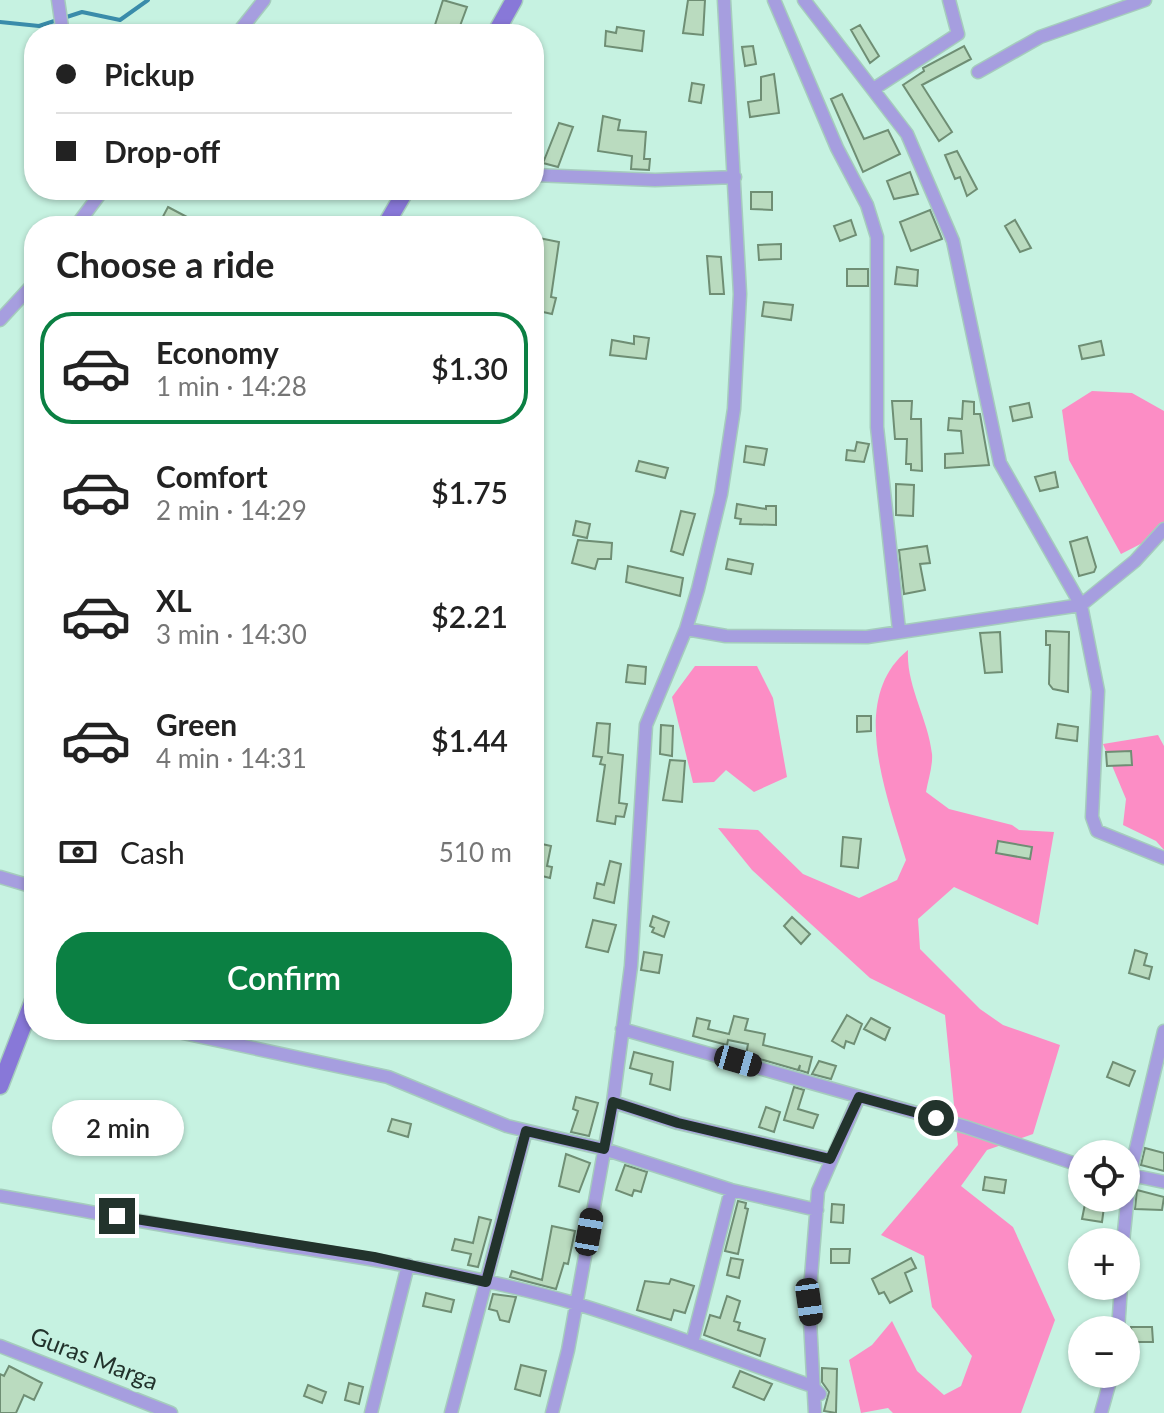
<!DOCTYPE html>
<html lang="en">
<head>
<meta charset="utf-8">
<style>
  body { margin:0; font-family:Lato,sans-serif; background:#f6f6f6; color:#222; height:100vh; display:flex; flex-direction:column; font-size:30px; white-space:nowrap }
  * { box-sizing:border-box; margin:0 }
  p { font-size:26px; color:#767676 }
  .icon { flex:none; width:44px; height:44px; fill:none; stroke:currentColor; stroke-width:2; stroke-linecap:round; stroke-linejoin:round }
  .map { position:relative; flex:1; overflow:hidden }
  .sheet { position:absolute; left:24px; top:216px; width:520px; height:824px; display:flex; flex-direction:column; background:#fff; border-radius:32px; box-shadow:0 2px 6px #0004 }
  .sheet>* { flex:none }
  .hud { position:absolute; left:24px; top:24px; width:520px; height:176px; border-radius:32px; box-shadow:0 2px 6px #0004; display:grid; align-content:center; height:176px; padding:0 32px; background:#fff }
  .buttons { position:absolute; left:1068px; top:1140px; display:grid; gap:16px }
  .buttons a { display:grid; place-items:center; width:72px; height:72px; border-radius:50%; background:#fff; box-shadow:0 2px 6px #0004; font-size:40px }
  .end { position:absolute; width:36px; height:36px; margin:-18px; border:10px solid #22332c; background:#fff; box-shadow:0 0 0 4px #fff }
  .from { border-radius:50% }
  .bubble { position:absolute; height:56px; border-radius:28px; background:#fff; box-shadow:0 2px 6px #0004; font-size:26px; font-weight:600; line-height:56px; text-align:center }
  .car { position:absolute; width:24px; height:48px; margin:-24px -12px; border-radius:10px; box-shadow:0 0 6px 2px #0007; background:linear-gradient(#222 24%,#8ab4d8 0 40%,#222 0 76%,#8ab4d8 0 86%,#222 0) }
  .hud b { display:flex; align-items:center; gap:28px; height:76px; font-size:30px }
  .hud b+b { border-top:2px solid #e0e0e0 }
  .hud i { width:20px; height:20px; background:#222 }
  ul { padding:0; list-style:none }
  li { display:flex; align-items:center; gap:24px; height:112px; margin:0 16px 12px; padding:0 16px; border:4px solid transparent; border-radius:32px }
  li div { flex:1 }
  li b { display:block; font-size:30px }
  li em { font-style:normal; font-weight:600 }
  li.current { border-color:#0b8043 }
  li>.icon { width:72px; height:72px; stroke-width:1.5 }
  h2 { padding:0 32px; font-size:36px; line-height:96px }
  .pay { display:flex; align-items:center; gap:20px; height:88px; padding:0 32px; font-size:30px }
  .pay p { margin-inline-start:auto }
  .action { display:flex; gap:16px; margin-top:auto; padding:16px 32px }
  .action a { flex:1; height:92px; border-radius:32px; background:#0b8043; color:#fff; font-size:32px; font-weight:600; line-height:92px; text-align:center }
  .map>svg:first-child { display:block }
  .forest { fill:#fc8dc5 }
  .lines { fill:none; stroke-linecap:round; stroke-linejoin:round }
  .stream { stroke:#3a8caa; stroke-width:4 }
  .building { fill:#badbbf; stroke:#6f8e74; stroke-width:2 }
  .street-casing { stroke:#a5ccbd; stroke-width:15 }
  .secondary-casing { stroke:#a5ccbd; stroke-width:19 }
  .street { stroke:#a69edf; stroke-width:12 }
  .secondary { stroke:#8878d8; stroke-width:16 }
  .route { stroke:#22332c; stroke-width:10 }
  .labels { text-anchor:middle; stroke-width:7; stroke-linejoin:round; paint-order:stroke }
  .street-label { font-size:24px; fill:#22332c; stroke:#c6f2e1 }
</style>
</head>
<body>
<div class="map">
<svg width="1164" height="1413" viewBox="0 0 1164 1413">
  <rect width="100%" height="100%" fill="#c6f2e1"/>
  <path class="forest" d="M1092,391L1132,393L1164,411V532L1121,554L1069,460L1062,410Z
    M908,650C906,686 928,718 932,754C933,766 928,780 926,792L949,809L1012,825L1019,830L1054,832L1038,925L954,887L918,919L920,949L980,1009L1003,1025L1060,1045L1033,1134L987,1150L961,1186L1013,1227L1055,1320L1021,1413H893L888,1408L861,1413L849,1360L872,1345L892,1321L917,1371L944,1395L961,1386L972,1356L932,1307L924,1256L881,1235L958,1145L945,1015L870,978L752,870L718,828L758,830L803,874L859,898L897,880L906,860C888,798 847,699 908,650Z
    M695,666H757L773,698L787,777L754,792L726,770L714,782L693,783L672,697Z
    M1158,735L1164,746V850L1156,841L1123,825L1126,799L1103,744Z"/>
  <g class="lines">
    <path class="stream" d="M0,22L39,26L82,12L120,20L148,0"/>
  </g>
  <path class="building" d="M443,0L467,7L457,34L434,28Z
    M688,0H705L703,35L683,33Z
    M860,25L879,56L870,63L851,30Z
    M617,27L644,31L642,51L605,46L606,31L616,33Z
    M753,46L756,64L745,66L742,47Z
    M964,46L971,59L922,85L952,132L939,141L903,85L924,71L923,68Z
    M774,74L779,113L750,117L748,102L761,100V77Z
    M692,83L704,85L701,103L689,101Z
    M842,94L864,139L888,130L900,154L863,172L831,99Z
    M603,116L620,120L618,130L646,132L644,159H650L649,170L631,169L632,156L598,151Z
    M559,123L573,127L558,167L543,163Z
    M957,151L977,189L967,196L960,177L955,179L945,155Z
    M910,172L918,194L894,199L887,181Z
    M751,192H772V210L751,209Z
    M168,207L187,217L182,226H158Z
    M930,210L942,239L911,251L900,222Z
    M851,220L856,235L840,241L834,226Z
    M1015,220L1031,248L1020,252L1005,226Z
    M539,238L559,242L551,297L556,298L552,314L534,310V284L540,258L534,257Z
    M781,244V259L759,260L758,245Z
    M707,256L721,257L724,294H710Z
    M897,267L918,270L917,286L895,284Z
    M847,269H868V286H847Z
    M764,302L793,305L791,320L762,316Z
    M634,336L649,338L646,359L610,355L612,340L634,344Z
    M1101,341L1104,355L1082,359L1079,346Z
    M892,401H912L911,419H921L922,471L911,470V464H906L907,439H895Z
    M963,401L974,402V414H980L989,465L945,468V454L963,453L961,431L948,430L949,418L962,419Z
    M1029,403L1032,417L1013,421L1010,407Z
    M857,442L869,444L864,462L846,460L847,450L855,451Z
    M746,446L767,449L764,465L744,462Z
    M639,461L668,468L665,478L636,471Z
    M1055,472L1058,487L1040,491L1035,477Z
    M896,484L914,485L913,516L896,515Z
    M737,504L766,509V506H776V525L740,524L741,519L735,518Z
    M681,511L695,514L683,555L671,551Z
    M576,521L590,524L587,538L573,535Z
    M1087,537L1096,567L1094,572L1079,576L1070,542Z
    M578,540L612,543L611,559H598L595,569L572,563Z
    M927,546L930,563L920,564L925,590L904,594L899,550Z
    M728,559L753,564L751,574L726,569Z
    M628,566L683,578L680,596L626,582Z
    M1046,631L1069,632L1068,692L1053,689L1049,684L1050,645H1046Z
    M1000,632L1002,672L985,673L980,633Z
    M628,665L646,667L645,684L626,682Z
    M857,716H871V731L857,732Z
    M597,723L610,724L608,753L623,755L619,803L627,804L624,817L616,816L615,824L597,821L605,765L600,764L602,757L593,756Z
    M1058,724L1078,727L1077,741L1056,738Z
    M661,725L673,726L672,756L660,754Z
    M1131,751L1132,765L1107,766L1106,752Z
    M670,760L685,761L682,802L663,800Z
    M843,837L861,839L858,868L841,866Z
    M998,841L1032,847L1030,859L996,853Z
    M542,844L551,846L547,866L552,867L550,878L534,874Z
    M610,861L621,864L614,903L594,898L597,883L604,885Z
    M653,916L669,922L664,937L652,932L654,928L650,926Z
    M792,917L810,934L801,944L784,926Z
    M593,920L616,925L608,952L586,947Z
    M1135,950L1147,954L1144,965L1152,967L1149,979L1129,973Z
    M644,952L662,955L659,973L641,970Z
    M847,1015L862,1024L854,1044L846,1041L844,1048L832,1041Z
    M734,1016L748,1019L745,1030L765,1034L763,1045L812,1057L808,1073L799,1070L800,1065L798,1070L746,1055L748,1044L728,1040L727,1045L693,1036L697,1018L710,1021L708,1029L729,1034Z
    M871,1018L890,1028L885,1040L864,1029Z
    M634,1052L673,1062L670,1090L650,1084L652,1074L630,1068Z
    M819,1061L836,1066L831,1079L812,1074Z
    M1113,1062L1135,1071L1129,1086L1107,1077Z
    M794,1087L804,1090L798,1109L818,1115L813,1128L784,1120Z
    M576,1097L598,1103L589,1136L571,1132L578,1111L573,1109Z
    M766,1107L780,1112L774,1132L759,1127Z
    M392,1119L411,1124L408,1137L388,1131Z
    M1145,1148L1164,1153V1171L1141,1165Z
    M566,1154L590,1163L579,1192L559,1186Z
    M625,1165L647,1172L641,1192L634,1190L632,1196L616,1190Z
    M985,1177L1006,1180L1004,1193L983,1190Z
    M1137,1190L1164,1197L1162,1210L1135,1209Z
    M738,1201L746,1203L745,1208L748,1209L738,1254L725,1251Z
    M832,1204L844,1205L843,1223L831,1222Z
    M1085,1204L1104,1207L1102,1222L1082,1219Z
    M479,1217L491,1220L478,1267L468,1265L471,1254L452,1250L455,1239L473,1243Z
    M552,1226L575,1231L568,1264L564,1263L556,1289L510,1277L512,1271L542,1280Z
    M831,1249H850L849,1263H831Z
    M731,1258L743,1260L739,1278L727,1275Z
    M911,1258L916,1268L905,1273L912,1291L890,1303L884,1292L879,1294L872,1279Z
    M671,1279L694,1286L685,1313L674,1310L671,1320L637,1310L645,1281L669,1284Z
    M426,1293L454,1300L451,1312L423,1306Z
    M493,1294L516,1297L509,1322L500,1320L497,1311L489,1309Z
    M727,1296L740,1301L734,1321L740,1323L738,1330L765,1339L760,1356L704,1335L710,1315L720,1318Z
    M1131,1327H1152L1153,1342H1132Z
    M521,1365L546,1371L540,1396L515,1389Z
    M9,1366L42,1383L34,1400L24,1395L16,1413H0V1374L4,1376Z
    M822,1368L837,1369L836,1413L824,1411L829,1392L822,1382Z
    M740,1371L772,1384L764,1400L733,1387Z
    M349,1383L363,1387L359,1404L345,1400Z
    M308,1385L326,1392L322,1403L304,1396Z"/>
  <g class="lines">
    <defs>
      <path id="street" d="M58,0L63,34
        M774,0L837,148L867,205L877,237V427L899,630
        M804,0L907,134L953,241L1000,463L1081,605L1098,691L1092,817L1097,831L1164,858
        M237,34L264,0
        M978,72L1040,37L1145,0
        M875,88L958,34L949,0
        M534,175L655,180L735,177
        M76,226L103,190
        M0,320L34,283
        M686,629L726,636L867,637L1081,605L1135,561L1164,529
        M0,877L34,887
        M622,1029L966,1127L1082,1166
        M169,1030L388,1077L507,1126L604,1149L731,1190L817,1210
        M613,1102L678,1123L830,1159
        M1126,1174L1164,1182
        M0,1196C87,1211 175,1228 263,1242C368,1259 474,1274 577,1304C657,1328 734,1359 812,1386L820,1394
        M1123,1242L1130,1174L1164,1031
        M1118,1330L1121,1286
        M692,1343L731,1190
        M0,1346L171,1413
        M371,1413L408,1265
        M451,1413L526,1131
        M552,1413L568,1350L613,1102L631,966L646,725L686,629L698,589L721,494L734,409L740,294L724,0
        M815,1413L809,1302L818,1191L859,1097
        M1101,1413L1112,1374"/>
      <path id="secondary" d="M495,34L514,0
        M385,226L406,190
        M0,1086L34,998"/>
    </defs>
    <use href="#street" class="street-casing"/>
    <use href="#secondary" class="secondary-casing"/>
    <use href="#street" class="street"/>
    <use href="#secondary" class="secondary"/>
  </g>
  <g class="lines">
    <path class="route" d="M117,1216L374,1257L486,1282L526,1131L604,1149L613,1102L678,1123L830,1159L859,1097L936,1118"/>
  </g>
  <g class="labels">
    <g class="street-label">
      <text transform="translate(94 1359) rotate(21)" y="8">Guras Marga</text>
    </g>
  </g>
</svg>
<div class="buttons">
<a><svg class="icon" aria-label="locate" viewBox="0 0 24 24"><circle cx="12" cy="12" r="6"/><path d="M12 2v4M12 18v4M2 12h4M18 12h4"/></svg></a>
<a>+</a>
<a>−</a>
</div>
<i class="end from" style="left:936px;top:1118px"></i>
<i class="end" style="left:117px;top:1216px"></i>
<div class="bubble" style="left:52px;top:1100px;width:132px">2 min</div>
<i class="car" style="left:738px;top:1061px;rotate:106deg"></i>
<i class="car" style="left:589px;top:1232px;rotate:10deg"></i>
<i class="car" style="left:809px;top:1302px;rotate:172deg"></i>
<div class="hud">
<b><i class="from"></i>Pickup</b>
<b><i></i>Drop-off</b>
</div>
<section class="sheet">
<h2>Choose a ride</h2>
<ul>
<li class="current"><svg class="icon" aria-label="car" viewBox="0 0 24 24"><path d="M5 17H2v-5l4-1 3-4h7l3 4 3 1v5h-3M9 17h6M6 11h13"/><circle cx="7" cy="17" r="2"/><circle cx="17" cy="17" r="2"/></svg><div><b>Economy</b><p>1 min · 14:28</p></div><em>$1.30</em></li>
<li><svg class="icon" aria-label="car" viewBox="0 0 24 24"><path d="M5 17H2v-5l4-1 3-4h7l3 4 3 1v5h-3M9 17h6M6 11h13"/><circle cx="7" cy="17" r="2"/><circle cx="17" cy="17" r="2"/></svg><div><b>Comfort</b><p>2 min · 14:29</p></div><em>$1.75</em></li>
<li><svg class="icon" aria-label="car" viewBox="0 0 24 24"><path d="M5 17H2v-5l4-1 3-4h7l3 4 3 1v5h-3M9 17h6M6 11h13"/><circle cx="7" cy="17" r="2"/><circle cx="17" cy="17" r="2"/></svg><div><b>XL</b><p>3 min · 14:30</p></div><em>$2.21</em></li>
<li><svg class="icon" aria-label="car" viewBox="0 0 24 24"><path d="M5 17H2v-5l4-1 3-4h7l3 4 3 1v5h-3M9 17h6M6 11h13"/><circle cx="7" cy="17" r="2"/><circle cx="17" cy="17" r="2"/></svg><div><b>Green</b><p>4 min · 14:31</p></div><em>$1.44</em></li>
</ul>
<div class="pay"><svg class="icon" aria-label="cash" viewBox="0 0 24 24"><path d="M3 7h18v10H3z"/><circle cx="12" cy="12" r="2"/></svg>Cash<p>510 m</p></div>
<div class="action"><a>Confirm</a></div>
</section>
</div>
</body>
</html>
